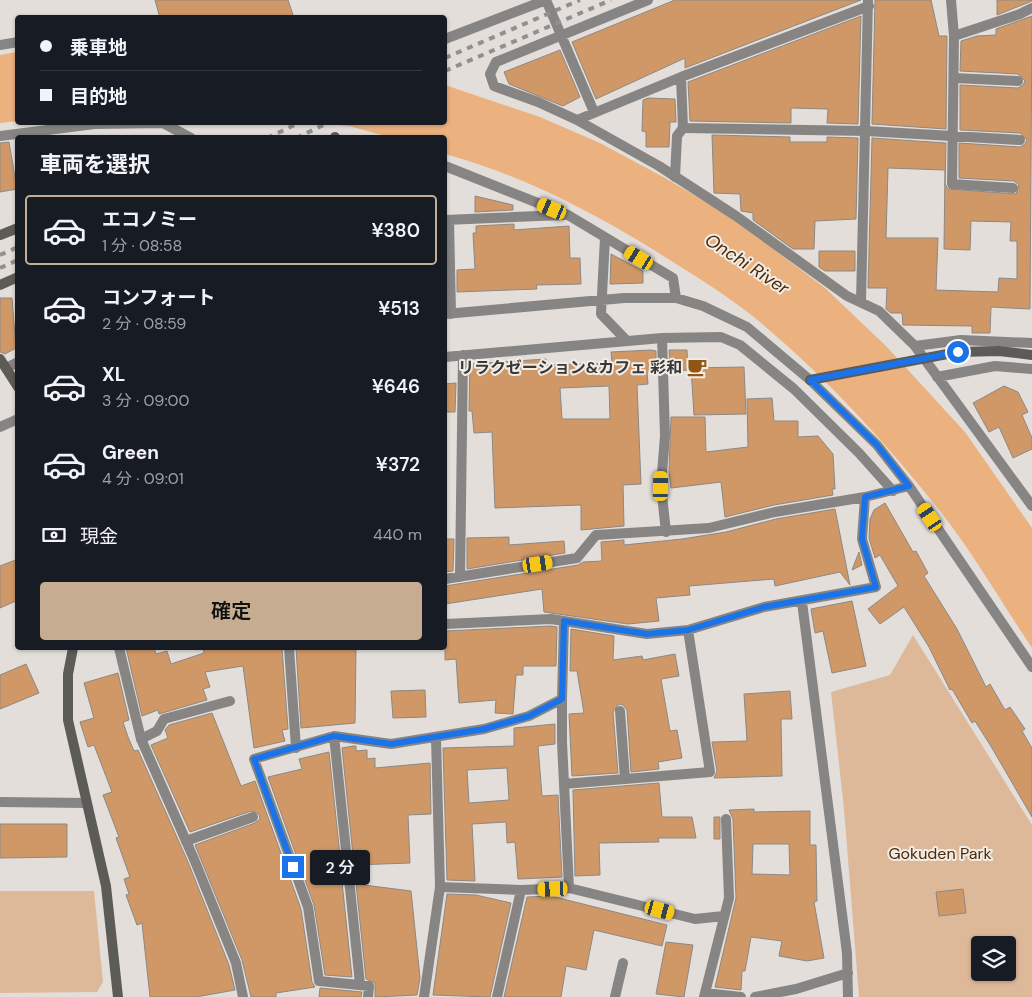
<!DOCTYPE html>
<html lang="ja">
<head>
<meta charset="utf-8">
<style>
  body { margin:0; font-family:"DM Sans","Noto Sans JP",sans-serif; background:#242831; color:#f1f3f6; height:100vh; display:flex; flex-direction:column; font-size:19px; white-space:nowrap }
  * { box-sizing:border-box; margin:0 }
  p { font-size:16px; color:#9ea1a6 }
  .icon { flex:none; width:28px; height:28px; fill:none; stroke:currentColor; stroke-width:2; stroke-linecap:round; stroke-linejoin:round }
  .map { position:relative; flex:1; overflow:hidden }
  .sheet { position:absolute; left:15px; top:135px; width:432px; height:515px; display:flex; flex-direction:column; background:#171b24; border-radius:5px; box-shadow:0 1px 4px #0004 }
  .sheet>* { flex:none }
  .banner { position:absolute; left:15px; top:15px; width:432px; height:110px; border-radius:5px; box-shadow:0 1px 4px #0004; display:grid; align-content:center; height:110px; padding:0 25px; background:#171b24 }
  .fabs { position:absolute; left:971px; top:936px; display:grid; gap:10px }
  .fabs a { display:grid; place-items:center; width:45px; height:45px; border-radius:5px; background:#171b24; box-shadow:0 1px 4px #0004; font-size:25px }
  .end { position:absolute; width:22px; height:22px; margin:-11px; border:6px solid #1a73e8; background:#fff; box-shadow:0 0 0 2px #fff }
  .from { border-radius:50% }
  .bubble { position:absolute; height:35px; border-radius:5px; background:#171b24; box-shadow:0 1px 4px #0004; font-size:16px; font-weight:600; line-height:35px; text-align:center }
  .car { position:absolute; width:15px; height:30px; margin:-15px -8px; border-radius:6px; box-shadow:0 0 4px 1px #0007; background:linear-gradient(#f5c518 24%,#345 0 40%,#f5c518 0 76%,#345 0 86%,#f5c518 0) }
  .banner b { display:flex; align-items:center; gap:18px; height:48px; font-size:19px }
  .banner b+b { border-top:1px solid #363941 }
  .banner i { width:12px; height:12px; background:#f1f3f6 }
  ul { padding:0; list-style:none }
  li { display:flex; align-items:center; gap:15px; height:70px; margin:0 10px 8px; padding:0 15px; border:2px solid transparent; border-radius:5px }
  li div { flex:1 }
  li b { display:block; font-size:19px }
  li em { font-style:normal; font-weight:600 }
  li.on { border-color:#c6ac91 }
  li>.icon { width:45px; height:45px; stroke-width:1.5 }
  h2 { padding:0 25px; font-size:22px; line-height:60px }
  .pay { display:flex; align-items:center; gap:12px; height:55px; padding:0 25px; font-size:19px }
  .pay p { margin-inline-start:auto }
  .button { display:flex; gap:10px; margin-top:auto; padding:10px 25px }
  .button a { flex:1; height:58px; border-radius:5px; background:#c6ac91; color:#111; font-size:20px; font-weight:600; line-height:58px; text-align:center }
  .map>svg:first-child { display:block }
  .green { fill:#ddb99a; fill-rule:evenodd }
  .water { fill:#ebb17f }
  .building { fill:#d09866; stroke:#8c8884; fill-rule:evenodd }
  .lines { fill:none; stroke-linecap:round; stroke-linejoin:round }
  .lane { stroke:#878583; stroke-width:10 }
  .street { stroke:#878583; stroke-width:10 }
  .secondary { stroke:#5d5b58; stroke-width:10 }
  .rail { stroke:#938f8c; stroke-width:4; stroke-dasharray:6 6; stroke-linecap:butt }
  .secondary-bridge { stroke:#5d5b58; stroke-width:10 }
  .route { stroke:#1a73e8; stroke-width:6 }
  .labels { text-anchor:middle; stroke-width:4; stroke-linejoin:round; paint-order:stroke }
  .poi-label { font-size:16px; font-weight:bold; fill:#3a3836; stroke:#f0ece7; text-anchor:end }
  .park-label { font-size:16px; fill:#4e2900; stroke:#f0ece7 }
  .water-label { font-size:18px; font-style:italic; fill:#4c2800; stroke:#f0ece7 }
</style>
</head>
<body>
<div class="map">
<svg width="1032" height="997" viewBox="0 0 1032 997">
  <rect width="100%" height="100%" fill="#e3deda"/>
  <path class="green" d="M913,635L1032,825V997H859L844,809L831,692L890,675ZM980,945H1008V972H980Z
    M0,891H94L103,982L97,992L0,993Z"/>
  <path class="water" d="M17,52V121L0,123V55Z
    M445,85L540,117L600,143L667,179L732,218L825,288L886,346L965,432L1032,528V648C1002,603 973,553 940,511C886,443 827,378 760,322C726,294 687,271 649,247C585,208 518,174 445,154V138L389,137L349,126L317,123L445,122Z"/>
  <path class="building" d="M155,0H288L294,18H160Z
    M675,0H861L685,68V58L596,99L572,42Z
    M875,0H931L939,36H947L946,129L872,124Z
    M997,0H1032V1L997,15Z
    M861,16L858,124L827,123L828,109L791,108V123L690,121L688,82Z
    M1032,16L1030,309L991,307L990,333H972V326L903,325L902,313H891L886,309L887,288H868L872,138L946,143L945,184L948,189L1016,194L1019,185L1014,181L959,178V143L1020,147L1025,144L1027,140L1020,133L960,130V85L1018,88L1023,85L1025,81L1018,74L960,71L961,41L977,36L996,35V29ZM888,168L945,170L944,249L970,250L971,221L1011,222L1010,241H1017V279L999,278L998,292L936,290L938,238H886Z
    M560,50L580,97L563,106L509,84L504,72Z
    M648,98L675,99L676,122H670L669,147H646V132L642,131L643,100Z
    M712,135L790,137V142H827V137L858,138L856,219L815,221L814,249H793L753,220V213L741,211L740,194L714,193Z
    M9,142L17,189L0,192V143Z
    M475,196L513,205V210L475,212Z
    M514,224V230L569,226L570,258H580L581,284L536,285L537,289L457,292V270L475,269L473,233H476V226Z
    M819,251H855V271H825L819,267Z
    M611,254L643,271V283L610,284Z
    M0,298H12L16,348L5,354L0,352Z
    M651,350L656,351V372H647L648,384L637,385L641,484L623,485L624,526L581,530V505L495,508L492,432L474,433L472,411H469L470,364L546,359V365L612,363L611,352ZM609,386L610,419H562L560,388Z
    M669,350H687L688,370L670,371Z
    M744,367L746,414L694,415L691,368Z
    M456,383L455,412H445V384Z
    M1004,386L1018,392L1028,412L1022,415L1032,438V449L1013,458L999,427L989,432L973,403Z
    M772,398L774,421H798V437L818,436L833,454L835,489H832L833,495L774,505L725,517L721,482L671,488L669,471L671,417H705L706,452L748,447L747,399Z
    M885,503L913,552L916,551L928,573L924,576L957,629L986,687L990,684L1005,710L1010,707L1025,729L1022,731L1032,748V817L992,748L975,721L972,723L952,689L950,690L929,647L904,607L880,624L868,609L898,586L880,555L875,558L869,538L870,519L874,510Z
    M835,509L850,585L840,572L775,586L774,579L689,586L690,595L656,598L659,621L628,624L544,612L542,589L445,604V586L578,565L583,562L602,561L601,542L624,540V545L682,539L726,532L776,519Z
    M509,537V545L564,541L565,553L467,569V538Z
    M445,539H454L453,571L445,572Z
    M859,552L862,565L852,570Z
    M18,559V600L0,608V566Z
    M852,601L866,666L832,673L823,631L815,633L811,609Z
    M551,626L557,627L556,666H523V675H516L513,714L495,713L496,700L459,703L456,659L445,660V631Z
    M571,629L614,636L613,660L642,656L643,660L675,654L679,676L661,679L670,731L677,730L682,758L658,762L659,769L631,772L627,710L623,705L619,704L613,712L618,773L572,776L569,714L584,713L577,671H570Z
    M126,648H154L156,654L167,651L171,664L204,653L203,648H282L288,729L282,730L285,741L254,748L243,666L205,672L210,687L203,689L207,700L159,714L158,710L142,716Z
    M296,648H356L355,723L301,728Z
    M26,664L39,693L0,709V675Z
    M118,673L129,720L123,722L128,737L134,751L138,750L188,862L229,965L235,990L196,997H150L142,923L137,925L126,895L129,894L124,879L130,877L116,838L119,837L103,795L112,792L94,745L88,747L80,722L94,718L84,683Z
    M425,690L426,717L393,718L391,691Z
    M790,691L792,719H781L782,776L714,778L717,771L712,742L747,741L744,694Z
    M212,713L241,786L255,781L301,909L312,982L315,987L276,993V997H251L242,960L195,845L255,823L260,819L259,814L251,811L190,832L151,745L168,738L165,730L169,725Z
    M555,724V744L538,746L542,796L558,795L562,877L518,879L515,842L507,843L506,822L472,824L475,881L447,880L443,748L514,746V728ZM507,768L509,800L469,803L467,770Z
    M353,746H356V751L367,750V759L375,758V768L430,763L431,814L408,815L410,863L354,865L342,748Z
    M329,752L341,865H326V880L342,882L352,977L325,975L314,905L268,777L302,769L299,759Z
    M659,783L662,817H692L696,838H658L659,842L599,843L600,875L575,876L573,790Z
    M754,809V812L810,811V845H816L817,901L814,902L824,958L807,961L779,956L782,941L751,937L745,971H742L741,990L715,987L736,898L733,819L729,810ZM753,844H789L790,875L752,874Z
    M714,817H720V839H714Z
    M0,824H67V857L0,858Z
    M356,884L411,891L420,978L417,995L375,997V983L366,979Z
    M963,889L966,913L939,916L936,892Z
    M447,894L476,895L511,903L490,997L433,995Z
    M551,896L667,925L662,946L594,930L586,970L566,966L561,997H504L527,897Z
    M666,942L693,945L684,997L656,994Z
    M320,988L362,992L361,997H319Z"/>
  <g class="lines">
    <path class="lane" d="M954,78L1018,81
      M675,177L677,136L683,128
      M620,711L625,779
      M141,739L157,731L164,719L230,701
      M186,841L253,817
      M615,997L623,963"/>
    <path class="street" d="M546,0L594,112
      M648,0L496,62L490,74L494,86L538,102L577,120L659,166L736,216L847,296L879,311L915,346L1032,506
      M951,0L954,36L952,184L1013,188
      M954,36L1020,14L1032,8
      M445,39L546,0
      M0,45L18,42
      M681,77L683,128L866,131L1020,140
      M577,120L681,77L869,6
      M0,136L95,124L163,123L191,138
      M445,166L568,215L673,278L676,298
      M445,220L564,215
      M449,220L451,314
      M605,238L601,314L627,341
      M861,301L868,0
      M445,314L624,298H676L703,306L747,327L810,380L877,445L909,486L1032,667
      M662,338L665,436L661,486L666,532
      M915,346L961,340L1032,343
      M445,357L662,338L721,337L740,345L794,389L859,453L893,491
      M6,368L18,362
      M937,377L995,366L1032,369
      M0,427L18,419
      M460,577L463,355
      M445,579L577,558L596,535L709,528L775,512L865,497L909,486
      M802,602L847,953L848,997
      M445,624L551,619L647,634L688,630L764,607L876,587L862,539L865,497
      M119,648L141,739L194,859L236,963L243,997
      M289,648L296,748
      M562,699V742L569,888
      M334,736L360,984
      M564,784L710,772L688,630
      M0,802L86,803
      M440,887L521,890L569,888L695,919L724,916
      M705,993L741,997
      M368,997L369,986L319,981L308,907L254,759L334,736L391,744L484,729L529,716L562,699L564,621
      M424,997L440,887L436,738
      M497,997L521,890
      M704,997L729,898L726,819
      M755,997L796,989L848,973"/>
    <path class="secondary" d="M335,138V137
      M0,235L18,228
      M0,285L18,277
      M0,359L18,387
      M73,648L68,674V720L106,886L118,997"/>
    <path class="rail" d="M445,58L580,0
      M445,71L611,0
      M267,138L301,122
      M296,138L330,122
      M0,255L18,247
      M0,268L18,260"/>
    <path class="secondary-bridge" d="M810,380L958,352L999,351L1032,355"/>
  </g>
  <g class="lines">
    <path class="route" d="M293,867L254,759L334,736L391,744L484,729L529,716L562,699L564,621L647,634L688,630L764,607L876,587L862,539L865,497L909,486L877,445L810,380L958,352"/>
  </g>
  <defs>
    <symbol id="cafe-bare" viewBox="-9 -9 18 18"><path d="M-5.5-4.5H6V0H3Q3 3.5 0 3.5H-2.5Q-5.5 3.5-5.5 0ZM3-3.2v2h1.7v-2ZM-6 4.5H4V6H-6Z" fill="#915615" stroke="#f0ece7" stroke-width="2.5" paint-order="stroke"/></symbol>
  </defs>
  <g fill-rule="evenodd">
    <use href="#cafe-bare" x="683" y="353" width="28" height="28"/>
  </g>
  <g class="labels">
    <g class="poi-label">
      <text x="682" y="373">リラクゼーション&amp;カフェ 彩和</text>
    </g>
    <g class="park-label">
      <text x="940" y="859">Gokuden Park</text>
    </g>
    <g class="water-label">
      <text transform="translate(747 264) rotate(33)" y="6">Onchi River</text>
    </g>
  </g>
</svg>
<div class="fabs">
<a><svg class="icon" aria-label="layers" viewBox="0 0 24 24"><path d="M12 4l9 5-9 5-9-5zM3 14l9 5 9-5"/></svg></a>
</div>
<i class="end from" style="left:958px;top:352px"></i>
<i class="end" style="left:293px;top:867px"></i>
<div class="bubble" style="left:310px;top:850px;width:60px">2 分</div>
<i class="car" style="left:552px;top:209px;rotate:293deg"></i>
<i class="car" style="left:639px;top:258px;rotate:301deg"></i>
<i class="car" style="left:661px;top:486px;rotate:1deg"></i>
<i class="car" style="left:930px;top:517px;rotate:326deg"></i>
<i class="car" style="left:538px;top:564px;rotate:81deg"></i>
<i class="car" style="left:553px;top:889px;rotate:268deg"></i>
<i class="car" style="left:660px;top:910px;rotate:105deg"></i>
<div class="banner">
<b><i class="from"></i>乗車地</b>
<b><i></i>目的地</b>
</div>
<section class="sheet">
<h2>車両を選択</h2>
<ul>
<li class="on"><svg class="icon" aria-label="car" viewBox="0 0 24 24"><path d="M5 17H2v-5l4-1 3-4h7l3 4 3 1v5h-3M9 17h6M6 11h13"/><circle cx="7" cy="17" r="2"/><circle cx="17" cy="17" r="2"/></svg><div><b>エコノミー</b><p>1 分 · 08:58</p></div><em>¥380</em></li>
<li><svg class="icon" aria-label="car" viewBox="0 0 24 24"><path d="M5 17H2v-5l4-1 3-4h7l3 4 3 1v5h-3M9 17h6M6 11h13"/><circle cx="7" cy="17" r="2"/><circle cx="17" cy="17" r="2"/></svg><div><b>コンフォート</b><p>2 分 · 08:59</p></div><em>¥513</em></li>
<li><svg class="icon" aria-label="car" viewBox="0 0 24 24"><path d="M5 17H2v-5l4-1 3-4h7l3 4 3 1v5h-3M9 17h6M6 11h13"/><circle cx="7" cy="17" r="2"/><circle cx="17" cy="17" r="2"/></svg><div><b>XL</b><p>3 分 · 09:00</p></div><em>¥646</em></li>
<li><svg class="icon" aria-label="car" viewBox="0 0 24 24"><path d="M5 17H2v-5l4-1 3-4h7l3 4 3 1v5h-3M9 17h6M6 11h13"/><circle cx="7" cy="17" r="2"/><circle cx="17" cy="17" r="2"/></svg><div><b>Green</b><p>4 分 · 09:01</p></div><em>¥372</em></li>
</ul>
<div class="pay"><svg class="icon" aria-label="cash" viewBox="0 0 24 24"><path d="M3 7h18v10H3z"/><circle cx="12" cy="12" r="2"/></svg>現金<p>440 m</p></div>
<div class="button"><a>確定</a></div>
</section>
</div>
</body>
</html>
